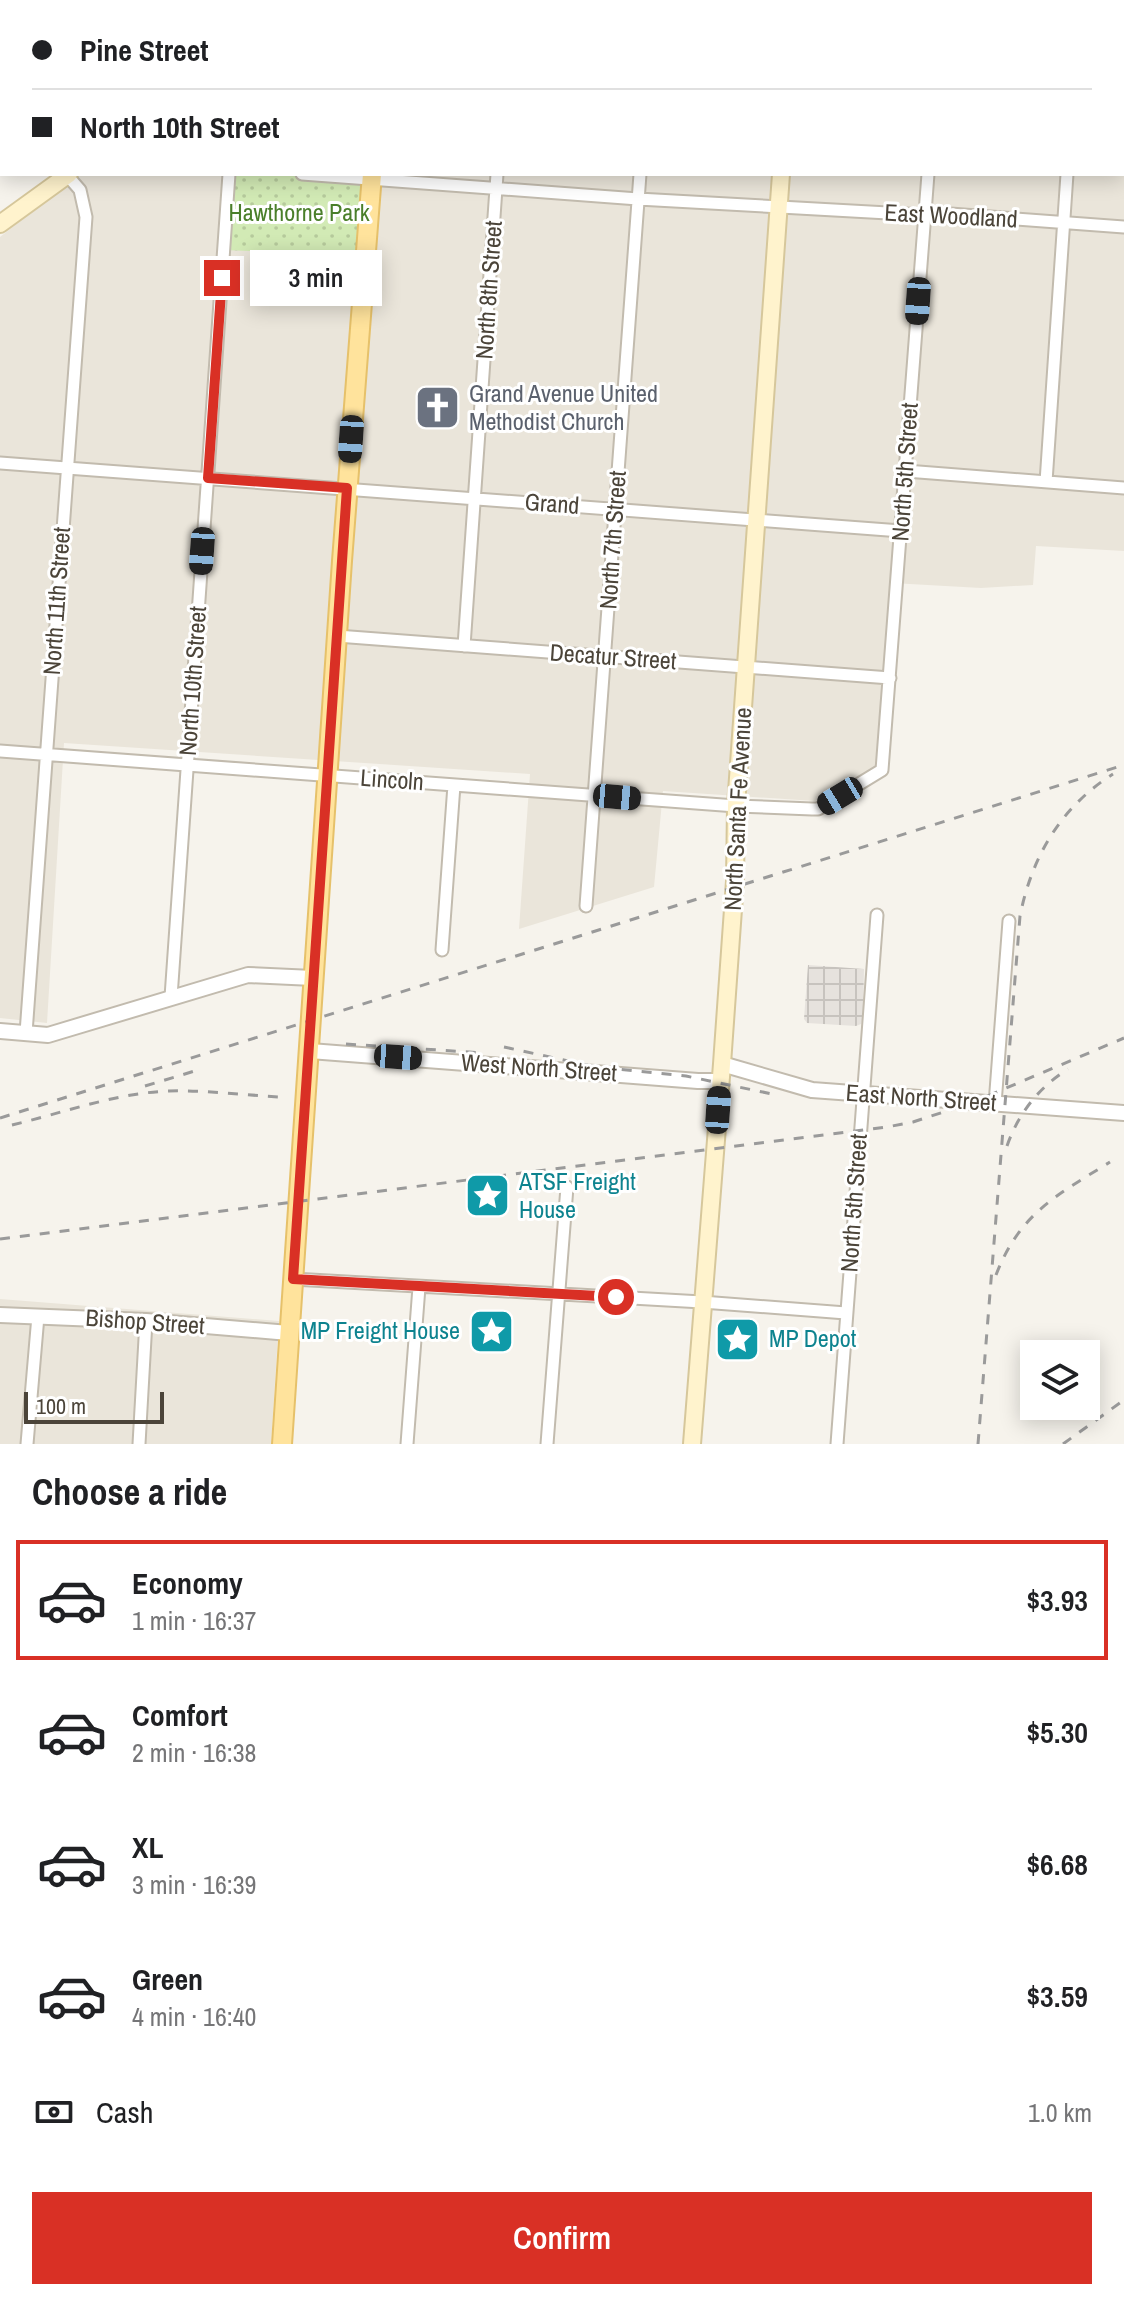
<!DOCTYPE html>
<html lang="en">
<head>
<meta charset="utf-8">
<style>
  body { margin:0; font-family:"Archivo Narrow",sans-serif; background:#f6f6f6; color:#202124; height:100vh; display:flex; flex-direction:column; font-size:30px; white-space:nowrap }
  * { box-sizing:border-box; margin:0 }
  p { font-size:26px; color:#757577 }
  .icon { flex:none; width:44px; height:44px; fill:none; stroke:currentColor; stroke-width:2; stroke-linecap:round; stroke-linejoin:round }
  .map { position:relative; height:1444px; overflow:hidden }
  .sheet { display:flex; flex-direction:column; background:#fff; flex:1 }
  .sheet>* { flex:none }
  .banner { position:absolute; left:0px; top:0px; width:1124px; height:176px; box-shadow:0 4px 20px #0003; display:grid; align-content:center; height:176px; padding:0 32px; background:#fff }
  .fabs { position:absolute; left:1020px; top:1340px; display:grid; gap:16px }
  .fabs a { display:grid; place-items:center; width:80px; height:80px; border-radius:0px; background:#fff; box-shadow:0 4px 20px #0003; font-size:40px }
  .scale { position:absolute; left:24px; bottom:20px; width:140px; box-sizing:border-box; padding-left:8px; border:4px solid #4b4439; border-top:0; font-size:22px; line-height:28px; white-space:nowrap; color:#4b4439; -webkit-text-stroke:6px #fff; paint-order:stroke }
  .end { position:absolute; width:36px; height:36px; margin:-18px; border:10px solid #d93025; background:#fff; box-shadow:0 0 0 4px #fff }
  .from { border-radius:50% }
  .bubble { position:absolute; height:56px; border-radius:0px; background:#fff; box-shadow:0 4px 20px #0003; font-size:26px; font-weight:600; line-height:56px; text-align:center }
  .car { position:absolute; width:24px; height:48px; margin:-24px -12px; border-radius:10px; box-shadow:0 0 6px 2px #0007; background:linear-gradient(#222 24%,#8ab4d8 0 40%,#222 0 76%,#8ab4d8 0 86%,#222 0) }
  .banner b { display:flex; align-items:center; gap:28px; height:76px; font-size:30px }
  .banner b+b { border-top:2px solid #e0e0e0 }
  .banner i { width:20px; height:20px; background:#202124 }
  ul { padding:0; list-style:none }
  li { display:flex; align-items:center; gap:24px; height:120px; margin:0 16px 12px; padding:0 16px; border:4px solid transparent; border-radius:0px }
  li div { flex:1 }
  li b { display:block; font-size:30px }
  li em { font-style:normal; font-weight:600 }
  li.current { border-color:#d93025 }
  li>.icon { width:72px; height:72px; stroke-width:1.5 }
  h2 { padding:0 32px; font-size:36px; line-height:96px }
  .pay { display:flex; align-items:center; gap:20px; height:88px; padding:0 32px; font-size:30px }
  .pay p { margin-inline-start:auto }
  .cta { display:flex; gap:16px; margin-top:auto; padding:16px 32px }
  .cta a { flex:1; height:92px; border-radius:0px; background:#d93025; color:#fff; font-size:32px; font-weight:600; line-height:92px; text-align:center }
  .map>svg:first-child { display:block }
  .residential { fill:#eae5da }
  .industrial { fill:url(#industrial-grid) }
  .park { fill:url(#park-dots) }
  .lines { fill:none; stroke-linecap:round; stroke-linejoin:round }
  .minor-casing { stroke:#c2bbae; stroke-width:15 }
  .tertiary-casing { stroke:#c2bbae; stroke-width:18 }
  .secondary-casing { stroke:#d6c79b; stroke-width:20 }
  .primary-casing { stroke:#e6c16a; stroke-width:22 }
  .minor { stroke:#fff; stroke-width:11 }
  .tertiary { stroke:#fff; stroke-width:14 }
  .secondary { stroke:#fff3cd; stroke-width:16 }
  .primary { stroke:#ffe39c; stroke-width:18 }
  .rail { stroke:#9a9a9a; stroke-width:3; stroke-dasharray:10 10; stroke-linecap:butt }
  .route { stroke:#d93025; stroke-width:10 }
  .labels { text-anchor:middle; stroke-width:6; stroke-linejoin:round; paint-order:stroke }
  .park-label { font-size:24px; fill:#4a7f2a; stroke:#fff }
  .street-label { font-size:24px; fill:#4b4439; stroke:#fff }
  .worship-label { font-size:24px; fill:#5b616d; stroke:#fff; text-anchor:start }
  .culture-label { font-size:24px; fill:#0d838f; stroke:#fff; text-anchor:start }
</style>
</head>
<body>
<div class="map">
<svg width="1124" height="1444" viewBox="0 0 1124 1444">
  <defs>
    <pattern id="industrial-grid" width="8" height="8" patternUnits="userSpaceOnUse" patternTransform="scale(2)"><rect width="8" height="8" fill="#e6e2dd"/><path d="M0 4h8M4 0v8" fill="none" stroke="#c7c3be"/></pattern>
    <pattern id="park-dots" width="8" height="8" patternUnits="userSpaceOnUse" patternTransform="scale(2)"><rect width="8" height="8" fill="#d2eab5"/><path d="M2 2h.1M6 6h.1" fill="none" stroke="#b6ca9c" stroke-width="1.8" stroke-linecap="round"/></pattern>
  </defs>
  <rect width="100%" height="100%" fill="#f6f3ec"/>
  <path class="residential" d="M0,0H1124V551L1036,546L1033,585L981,588L892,583L878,767L815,801L663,791L654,887L519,929L530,774L64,743L47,1023L0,1018V237L80,174H1122V2H2V140H0Z
    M0,1299L279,1321L271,1444H0Z"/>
  <path class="industrial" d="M808,965L864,969L863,1018L861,1024L856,1026L807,1023L804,1019Z"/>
  <path class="park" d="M229,174H302L372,180L366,255L223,250Z"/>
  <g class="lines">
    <defs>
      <path id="minor" d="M247,0V2
        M101,2V0
        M509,2V0
        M652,2V0
        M942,2V0
        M1080,2L1081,0
        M0,152H2
        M302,174L638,199L924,215L937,213L1124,227
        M0,463L901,531
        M906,471L1124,488
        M1046,482L1067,174
        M337,636L890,678
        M464,646L497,174
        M0,751L736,806L812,809H818L882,770L928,174
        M586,906L640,174
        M442,950L454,785
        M171,997L229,174
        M26,1033L86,217L80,190L66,174
        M995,1104L1009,921
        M293,1279L702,1302L846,1313
        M27,1444L38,1316
        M139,1444L146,1321
        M407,1444L419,1287
        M547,1444L567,1187
        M837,1444L877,915"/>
      <path id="tertiary" d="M0,1031L48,1035L248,975L313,978
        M310,1051L698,1081H720
        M722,1064L812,1090L1124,1113
        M0,1315L146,1321L289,1333"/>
      <path id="secondary" d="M294,2L296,0
        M795,2V0
        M0,224L69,174
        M692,1444L722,1064L735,881L736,806L781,174"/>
      <path id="primary" d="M382,2V0
        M282,1444L342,561L372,174"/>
    </defs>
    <use href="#minor" class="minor-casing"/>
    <use href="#tertiary" class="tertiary-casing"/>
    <use href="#secondary" class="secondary-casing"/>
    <use href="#primary" class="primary-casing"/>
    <use href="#minor" class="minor"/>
    <use href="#tertiary" class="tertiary"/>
    <use href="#secondary" class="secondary"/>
    <use href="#primary" class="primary"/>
    <path class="rail" d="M346,1044L484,1053
      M504,1047L596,1067L686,1076L772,1094
      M145,1086L198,1070
      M0,1118L1124,765
      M12,1125C63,1113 115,1093 169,1091C205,1090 243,1095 280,1097
      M1007,1146C1018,1114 1039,1087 1068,1069
      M0,1239L887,1127L913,1122L971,1103L1124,1038
      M996,1275C1020,1213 1057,1195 1110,1162
      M978,1444L1020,916C1032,856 1061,807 1113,774
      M1063,1444L1124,1400"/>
  </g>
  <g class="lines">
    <path class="route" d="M222,278L208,478L347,488L293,1279L616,1297"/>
  </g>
  <defs>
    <symbol id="church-square" viewBox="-11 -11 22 22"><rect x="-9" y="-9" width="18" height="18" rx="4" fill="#6b7280" stroke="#fff"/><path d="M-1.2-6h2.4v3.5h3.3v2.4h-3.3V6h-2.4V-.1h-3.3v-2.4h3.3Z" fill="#fff"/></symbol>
    <symbol id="sight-square" viewBox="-11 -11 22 22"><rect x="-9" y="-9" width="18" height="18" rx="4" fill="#0f9aa8" stroke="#fff"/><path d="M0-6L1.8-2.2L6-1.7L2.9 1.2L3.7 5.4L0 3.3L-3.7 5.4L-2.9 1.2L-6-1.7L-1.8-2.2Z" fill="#fff"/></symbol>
  </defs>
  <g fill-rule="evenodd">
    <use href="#church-square" x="412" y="382" width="51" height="51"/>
    <use href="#sight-square" x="462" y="1170" width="51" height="51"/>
    <use href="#sight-square" x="466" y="1306" width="51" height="51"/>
    <use href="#sight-square" x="712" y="1314" width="51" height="51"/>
  </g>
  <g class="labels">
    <g class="park-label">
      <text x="299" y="221">Hawthorne Park</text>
    </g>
    <g class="street-label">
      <text transform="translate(951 216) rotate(3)" y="8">East Woodland</text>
      <text transform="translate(489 290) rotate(-86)" y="8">North 8th Street</text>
      <text transform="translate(905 472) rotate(-86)" y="8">North 5th Street</text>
      <text transform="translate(552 504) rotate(4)" y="8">Grand</text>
      <text transform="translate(613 540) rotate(-86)" y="8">North 7th Street</text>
      <text transform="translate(57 601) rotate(-86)" y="8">North 11th Street</text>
      <text transform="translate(613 657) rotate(4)" y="8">Decatur Street</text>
      <text transform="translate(193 681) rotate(-86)" y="8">North 10th Street</text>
      <text transform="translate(392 780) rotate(4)" y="8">Lincoln</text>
      <text transform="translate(738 809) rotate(-87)" y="8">North Santa Fe Avenue</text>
      <text transform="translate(539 1068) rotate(4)" y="8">West North Street</text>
      <text transform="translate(921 1098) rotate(4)" y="8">East North Street</text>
      <text transform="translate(854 1203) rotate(-86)" y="8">North 5th Street</text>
      <text transform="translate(145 1322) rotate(4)" y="8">Bishop Street</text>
    </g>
    <g class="worship-label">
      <text x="469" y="402">Grand Avenue United<tspan x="469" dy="28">Methodist Church</tspan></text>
    </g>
    <g class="culture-label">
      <text x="519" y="1190">ATSF Freight<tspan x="519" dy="28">House</tspan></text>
      <text x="460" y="1339" text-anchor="end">MP Freight House</text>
      <text x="769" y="1347">MP Depot</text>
    </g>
  </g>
</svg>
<div class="fabs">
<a><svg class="icon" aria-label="layers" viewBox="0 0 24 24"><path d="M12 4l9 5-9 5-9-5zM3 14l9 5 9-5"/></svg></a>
</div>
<div class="scale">100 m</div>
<i class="end from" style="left:616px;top:1297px"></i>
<i class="end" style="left:222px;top:278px"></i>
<div class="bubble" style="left:250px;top:250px;width:132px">3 min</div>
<i class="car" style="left:918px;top:301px;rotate:184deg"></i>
<i class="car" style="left:351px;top:439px;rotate:184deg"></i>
<i class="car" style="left:202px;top:551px;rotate:184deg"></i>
<i class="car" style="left:840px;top:796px;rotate:239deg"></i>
<i class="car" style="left:617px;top:797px;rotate:95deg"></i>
<i class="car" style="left:398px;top:1057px;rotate:94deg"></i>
<i class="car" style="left:718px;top:1110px;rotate:4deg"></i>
<div class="banner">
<b><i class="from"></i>Pine Street</b>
<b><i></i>North 10th Street</b>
</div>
</div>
<section class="sheet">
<h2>Choose a ride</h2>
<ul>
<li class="current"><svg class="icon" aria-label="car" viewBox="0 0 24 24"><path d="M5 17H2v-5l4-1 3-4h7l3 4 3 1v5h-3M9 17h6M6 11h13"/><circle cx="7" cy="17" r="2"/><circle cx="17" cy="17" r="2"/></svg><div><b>Economy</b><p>1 min · 16:37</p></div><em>$3.93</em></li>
<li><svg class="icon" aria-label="car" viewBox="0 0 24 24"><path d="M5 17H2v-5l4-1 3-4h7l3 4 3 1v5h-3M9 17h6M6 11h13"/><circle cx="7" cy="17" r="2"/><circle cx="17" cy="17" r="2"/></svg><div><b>Comfort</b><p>2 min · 16:38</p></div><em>$5.30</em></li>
<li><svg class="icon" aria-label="car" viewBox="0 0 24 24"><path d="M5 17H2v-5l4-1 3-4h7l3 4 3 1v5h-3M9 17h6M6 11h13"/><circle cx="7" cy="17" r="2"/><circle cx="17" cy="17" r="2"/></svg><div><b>XL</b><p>3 min · 16:39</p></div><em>$6.68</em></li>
<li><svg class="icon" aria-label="car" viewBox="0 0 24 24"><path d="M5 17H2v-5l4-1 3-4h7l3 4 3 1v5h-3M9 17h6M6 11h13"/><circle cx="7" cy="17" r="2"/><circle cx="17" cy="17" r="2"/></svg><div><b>Green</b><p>4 min · 16:40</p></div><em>$3.59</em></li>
</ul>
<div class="pay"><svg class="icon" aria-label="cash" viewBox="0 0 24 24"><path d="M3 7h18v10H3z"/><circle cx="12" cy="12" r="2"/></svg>Cash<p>1.0 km</p></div>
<div class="cta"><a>Confirm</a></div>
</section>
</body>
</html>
